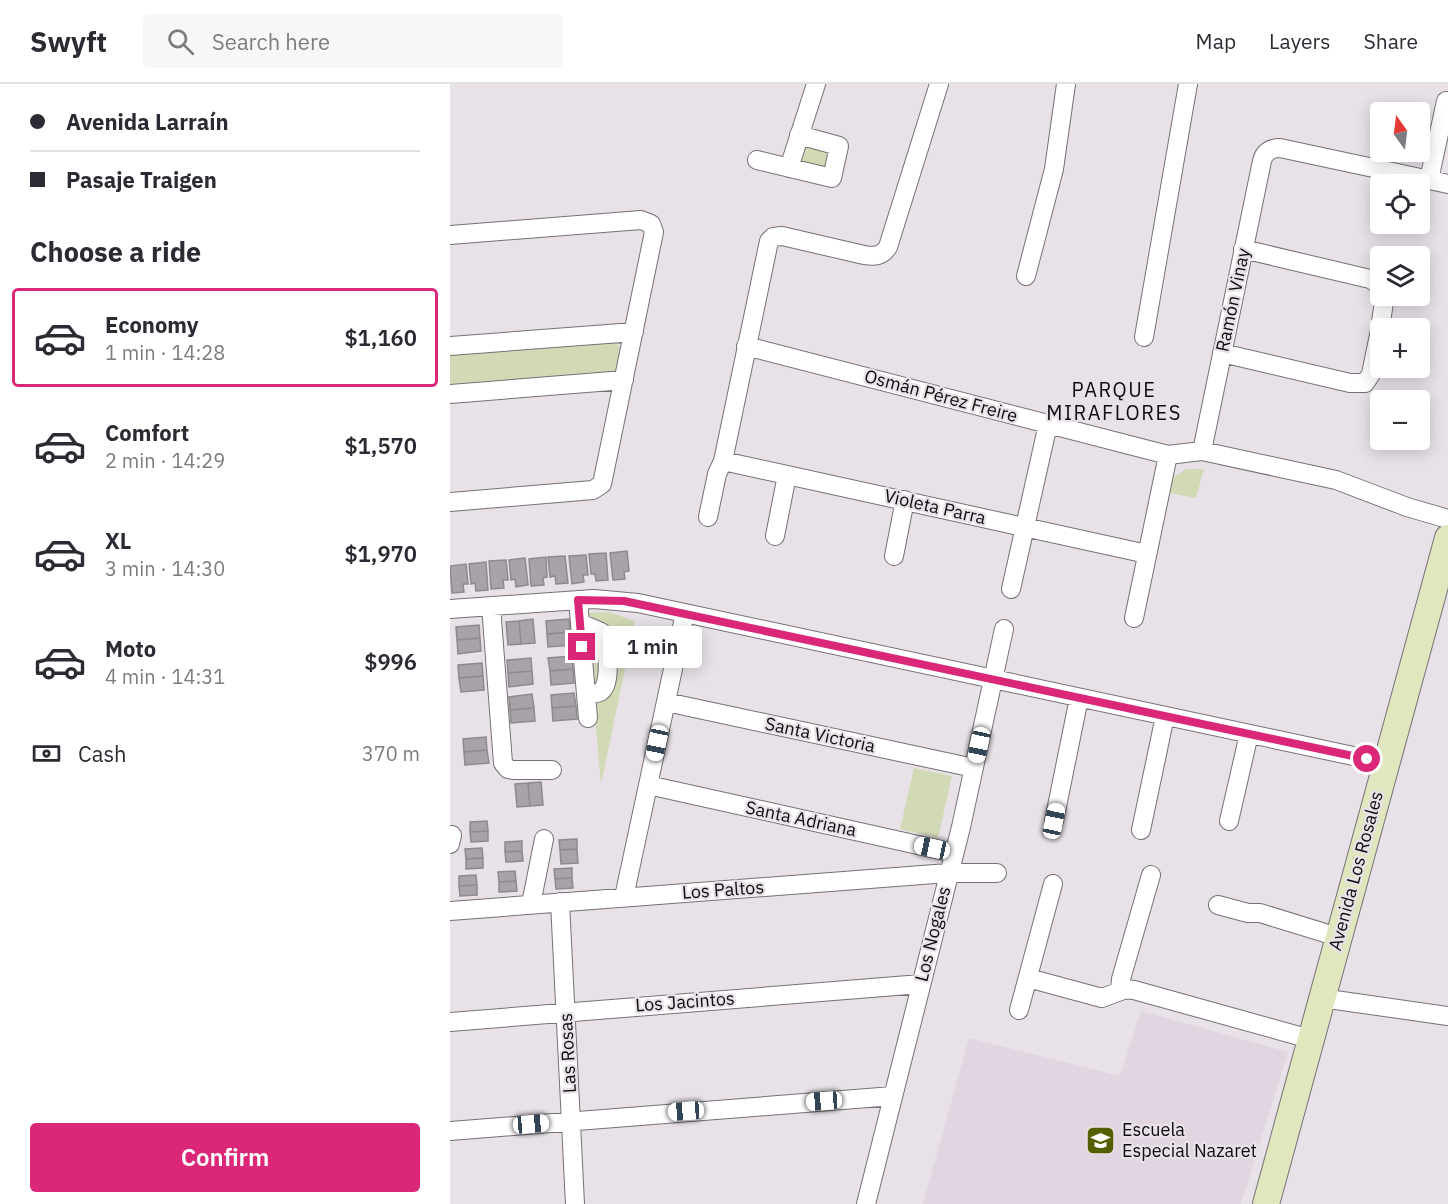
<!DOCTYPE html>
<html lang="en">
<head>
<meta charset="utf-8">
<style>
  body { margin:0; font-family:"IBM Plex Sans",sans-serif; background:#f7f7f7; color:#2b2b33; height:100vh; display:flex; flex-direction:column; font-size:22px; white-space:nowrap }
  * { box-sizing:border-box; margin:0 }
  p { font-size:20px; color:#7c7c81 }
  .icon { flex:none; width:33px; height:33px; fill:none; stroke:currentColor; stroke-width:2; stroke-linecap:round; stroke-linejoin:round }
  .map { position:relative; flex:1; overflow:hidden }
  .panel { display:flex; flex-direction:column; background:#fff; width:450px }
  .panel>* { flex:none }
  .guide { display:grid; align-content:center; height:132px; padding:0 30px; background:#fff }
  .needle { width:39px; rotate:346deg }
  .fabs { position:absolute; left:920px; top:18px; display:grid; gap:12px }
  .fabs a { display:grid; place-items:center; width:60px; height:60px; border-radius:6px; background:#fff; box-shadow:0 3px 15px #0003; font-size:30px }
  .end { position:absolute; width:27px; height:27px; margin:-14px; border:8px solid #db2777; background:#fff; box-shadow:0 0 0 3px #fff }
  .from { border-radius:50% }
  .bubble { position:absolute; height:42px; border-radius:6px; background:#fff; box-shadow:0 3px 15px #0003; font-size:20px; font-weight:600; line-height:42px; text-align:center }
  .car { position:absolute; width:18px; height:36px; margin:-18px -9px; border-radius:8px; box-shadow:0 0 4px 2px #0007; background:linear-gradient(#fff 24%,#345 0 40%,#fff 0 76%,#345 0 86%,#fff 0) }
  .guide b { display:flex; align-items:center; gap:21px; height:57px; font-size:22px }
  .guide b+b { border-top:2px solid #e1e1e2 }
  .guide i { width:15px; height:15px; background:#2b2b33 }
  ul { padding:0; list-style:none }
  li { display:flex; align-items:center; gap:18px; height:99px; margin:0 12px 9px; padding:0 18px; border:3px solid transparent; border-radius:6px }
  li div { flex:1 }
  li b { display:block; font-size:22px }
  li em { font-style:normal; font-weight:600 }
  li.current { border-color:#db2777 }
  li>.icon { width:54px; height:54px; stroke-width:1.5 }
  h2 { padding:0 30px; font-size:27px; line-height:72px }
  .pay { display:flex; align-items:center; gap:15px; height:66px; padding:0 30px; font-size:22px }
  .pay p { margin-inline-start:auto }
  .primary-button { display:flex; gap:12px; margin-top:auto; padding:12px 30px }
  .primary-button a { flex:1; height:69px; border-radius:6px; background:#db2777; color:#fff; font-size:24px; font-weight:600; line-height:69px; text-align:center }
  header { display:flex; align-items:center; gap:36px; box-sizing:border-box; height:84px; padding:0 30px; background:#fff; border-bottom:2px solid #e1e1e2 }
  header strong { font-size:28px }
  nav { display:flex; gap:33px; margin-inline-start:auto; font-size:21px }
  .search { width:420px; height:54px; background:#f7f7f7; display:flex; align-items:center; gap:15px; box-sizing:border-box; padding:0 21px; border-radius:6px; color:#7c7c81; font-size:22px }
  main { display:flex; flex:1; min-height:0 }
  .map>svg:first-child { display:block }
  .built { fill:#e1d5e1 }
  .green { fill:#d1d9b5 }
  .building { fill:#a9a3a9; stroke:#8e898e; stroke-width:1.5 }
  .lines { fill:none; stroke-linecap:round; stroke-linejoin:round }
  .street-casing { stroke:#767076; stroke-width:20 }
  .secondary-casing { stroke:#767076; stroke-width:28 }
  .street { stroke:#fff; stroke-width:18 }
  .secondary { stroke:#e0e6bd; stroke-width:26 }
  .route { stroke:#db2777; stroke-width:8 }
  .labels { text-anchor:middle; stroke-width:4.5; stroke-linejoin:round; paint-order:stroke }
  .street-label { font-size:18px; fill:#0d0b0d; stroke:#e8e2e8 }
  .poi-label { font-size:18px; fill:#0d0b0d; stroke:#e8e2e8; text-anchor:start }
  .neighbourhood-label { font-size:20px; letter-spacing:1.5px; fill:#0d0b0d; stroke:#e8e2e8 }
</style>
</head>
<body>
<header>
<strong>Swyft</strong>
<div class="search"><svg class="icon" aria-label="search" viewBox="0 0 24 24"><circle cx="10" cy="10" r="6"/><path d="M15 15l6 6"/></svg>Search here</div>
<nav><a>Map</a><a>Layers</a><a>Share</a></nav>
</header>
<main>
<section class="panel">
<div class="guide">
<b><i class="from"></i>Avenida Larraín</b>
<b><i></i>Pasaje Traigen</b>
</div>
<h2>Choose a ride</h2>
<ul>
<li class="current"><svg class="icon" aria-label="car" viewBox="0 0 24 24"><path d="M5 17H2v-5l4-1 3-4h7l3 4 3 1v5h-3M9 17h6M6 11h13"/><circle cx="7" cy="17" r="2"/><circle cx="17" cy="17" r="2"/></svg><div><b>Economy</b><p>1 min · 14:28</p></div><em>$1,160</em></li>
<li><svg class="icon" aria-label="car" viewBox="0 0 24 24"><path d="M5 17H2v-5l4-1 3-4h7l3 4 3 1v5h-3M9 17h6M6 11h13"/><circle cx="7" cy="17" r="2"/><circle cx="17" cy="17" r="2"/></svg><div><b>Comfort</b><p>2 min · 14:29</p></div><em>$1,570</em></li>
<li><svg class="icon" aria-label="car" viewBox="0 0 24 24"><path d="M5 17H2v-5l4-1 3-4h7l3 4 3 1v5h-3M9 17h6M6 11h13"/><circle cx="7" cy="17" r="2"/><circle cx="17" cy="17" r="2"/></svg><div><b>XL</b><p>3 min · 14:30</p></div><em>$1,970</em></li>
<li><svg class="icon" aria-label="car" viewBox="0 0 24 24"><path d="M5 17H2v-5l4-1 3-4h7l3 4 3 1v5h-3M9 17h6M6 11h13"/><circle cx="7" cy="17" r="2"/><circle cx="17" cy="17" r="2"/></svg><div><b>Moto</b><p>4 min · 14:31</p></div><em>$996</em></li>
</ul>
<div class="pay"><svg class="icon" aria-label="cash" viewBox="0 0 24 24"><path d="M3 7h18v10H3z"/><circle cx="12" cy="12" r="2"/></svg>Cash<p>370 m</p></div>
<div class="primary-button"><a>Confirm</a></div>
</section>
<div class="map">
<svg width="998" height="1120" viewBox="0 0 998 1120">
  <rect width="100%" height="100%" fill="#e8e2e8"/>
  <path class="built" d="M691,927L838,968L791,1120H473L519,954L670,992Z"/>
  <path class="green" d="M352,60L384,68L379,88L346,81Z
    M163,257L170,263L166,287L161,291L0,303V271Z
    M736,385H754L746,414L713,408L719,397Z
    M159,528L185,537L151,700L136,529Z
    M464,684L502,692L488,754L450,745Z"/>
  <path class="building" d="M177,467L179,487L174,488L175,495L163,496L160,469Z
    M156,469L158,496L146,497L145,490H141L139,470Z
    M136,471L138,491H133L134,498L122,500L119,472Z
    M115,472L118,499L106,500L105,492L100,493L98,473Z
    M96,473L97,493L93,494L94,501L81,502L79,475Z
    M75,474L78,501L66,503L65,495L61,496L59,476Z
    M56,476L58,496H53L54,504L41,505L39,477Z
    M36,478L38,506L26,507L25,499L21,500L19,480Z
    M16,480L18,500H13L14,508L2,509L0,482Z
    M83,535L85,559L71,560L69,537Z
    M119,535L120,548L97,550L96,537Z
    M69,537L71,560L58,561L56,538Z
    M29,541L30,554L7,556L6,543Z
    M120,548L122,561L98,563L97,550Z
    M30,554L31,567L8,570L7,556Z
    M122,572L123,585L100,587L98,574Z
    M81,574L82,587L58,589L57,576Z
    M32,579L33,592L9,594L8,581Z
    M123,585L124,599L101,601L100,587Z
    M82,587L83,600L59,603L58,589Z
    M33,592L34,606L11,608L9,594Z
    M124,609L126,622L102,624L101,611Z
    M82,610L84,624L60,626L59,613Z
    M126,622L127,635L103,637L102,624Z
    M84,624L85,637L61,639L60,626Z
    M36,653L37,666L14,668L13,655Z
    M37,666L39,679L15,681L14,668Z
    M91,698L93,721L80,722L78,699Z
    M78,699L80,722L67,723L65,700Z
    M37,737L38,747L20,748V738Z
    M38,747V757L21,758L20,748Z
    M127,755V765L110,766L109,756Z
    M72,757V767L55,768V758Z
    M32,764L33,774L16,775L15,765Z
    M127,765L128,779L111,780L110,766Z
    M72,767L73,777L56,778L55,768Z
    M33,774V784L16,785V775Z
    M122,784V794L105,795L104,785Z
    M65,787L66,797L49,798L48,788Z
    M26,791L27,801L9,802V792Z
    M122,794L123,804L106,805L105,795Z
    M66,797L67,807L49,808V798Z
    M27,801V811L10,812L9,802Z"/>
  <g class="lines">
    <defs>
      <path id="street" d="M307,76L382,94L389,62L349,51
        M339,84L366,0
        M979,96L996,17
        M0,151L191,136L201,140L204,148L152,400L143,406L0,418
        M793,165L920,195L930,201
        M576,192L604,85L616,0
        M930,244L935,212
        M694,253L738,0
        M0,262L184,248
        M296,262L718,371L752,367L886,396L957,423L998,435
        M772,269L900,299H915L921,290L930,246
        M0,310L174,296
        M752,367L812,77C814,68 821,64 830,64L998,100
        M273,377L697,470
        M258,433L267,390L273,377L319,157L323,153L332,152L414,171C425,173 432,172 438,163L489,0
        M325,452L337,391
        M444,472L455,416
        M561,505L598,340
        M128,516L138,634
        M41,522L53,679L58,685L63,686H102
        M0,525L144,515L188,519L936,679
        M684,534L718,371
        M130,539L151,548C157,559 163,600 150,608C147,610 140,610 136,610
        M216,618L524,684
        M198,701L504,769
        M604,737L629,614
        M779,737L799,650
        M691,746L715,632
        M0,760L2,751
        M174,813L235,529
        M110,818L125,1120
        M81,820L94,755
        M768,821L798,829H810L888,853
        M0,827L498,789H547
        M578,894L652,914L676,905L684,906L860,955
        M670,907L671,895L701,791
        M871,914L998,932
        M569,926L603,800
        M0,938L471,900
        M0,1047L443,1012
        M416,1120L511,743L554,545"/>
      <path id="secondary" d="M816,1120L998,454"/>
    </defs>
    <use href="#street" class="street-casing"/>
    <use href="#secondary" class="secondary-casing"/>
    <use href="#street" class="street"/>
    <use href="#secondary" class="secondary"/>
  </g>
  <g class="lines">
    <path class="route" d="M132,563L128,516L174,517L917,675"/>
  </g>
  <defs>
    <symbol id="school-square" viewBox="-11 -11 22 22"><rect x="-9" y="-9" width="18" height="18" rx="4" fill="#546000" stroke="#e8e2e8"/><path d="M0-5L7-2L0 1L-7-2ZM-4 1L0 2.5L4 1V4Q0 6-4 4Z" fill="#fff"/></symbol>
  </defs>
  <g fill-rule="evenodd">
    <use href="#school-square" x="634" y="1040" width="33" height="33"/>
  </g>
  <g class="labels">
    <g class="street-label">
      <text transform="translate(783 216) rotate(-78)" y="6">Ramón Vinay</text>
      <text transform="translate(491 312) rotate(15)" y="6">Osmán Pérez Freire</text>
      <text transform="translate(485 423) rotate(13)" y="6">Violeta Parra</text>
      <text transform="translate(370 651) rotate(12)" y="6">Santa Victoria</text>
      <text transform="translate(351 735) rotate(12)" y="6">Santa Adriana</text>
      <text transform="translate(906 787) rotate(-75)" y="6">Avenida Los Rosales</text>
      <text transform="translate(273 806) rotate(-4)" y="6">Los Paltos</text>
      <text transform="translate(483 850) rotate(-76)" y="6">Los Nogales</text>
      <text transform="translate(235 918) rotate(-4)" y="6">Los Jacintos</text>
      <text transform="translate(118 969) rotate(-93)" y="6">Las Rosas</text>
    </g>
    <g class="poi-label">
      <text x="672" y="1052">Escuela<tspan x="672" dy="21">Especial Nazaret</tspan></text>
    </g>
    <g class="neighbourhood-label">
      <text x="664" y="313">PARQUE<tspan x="664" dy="23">MIRAFLORES</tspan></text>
    </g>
  </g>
</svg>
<div class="fabs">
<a><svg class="needle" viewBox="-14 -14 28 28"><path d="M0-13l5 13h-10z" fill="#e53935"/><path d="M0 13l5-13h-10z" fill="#7c7c81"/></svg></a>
<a><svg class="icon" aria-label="locate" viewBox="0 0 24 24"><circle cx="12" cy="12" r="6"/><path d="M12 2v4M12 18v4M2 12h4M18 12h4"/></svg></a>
<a><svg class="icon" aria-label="layers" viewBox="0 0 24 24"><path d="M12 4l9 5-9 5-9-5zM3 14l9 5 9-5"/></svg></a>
<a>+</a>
<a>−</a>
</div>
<i class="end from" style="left:917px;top:675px"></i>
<i class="end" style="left:132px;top:563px"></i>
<div class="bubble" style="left:153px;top:542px;width:99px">1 min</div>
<i class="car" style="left:207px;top:659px;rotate:192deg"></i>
<i class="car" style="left:529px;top:661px;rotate:192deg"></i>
<i class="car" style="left:604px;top:737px;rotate:12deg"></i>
<i class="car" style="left:482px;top:764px;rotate:282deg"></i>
<i class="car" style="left:374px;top:1017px;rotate:266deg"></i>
<i class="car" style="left:236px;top:1027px;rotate:266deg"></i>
<i class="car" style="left:81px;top:1040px;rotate:85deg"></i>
</div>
</main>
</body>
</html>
